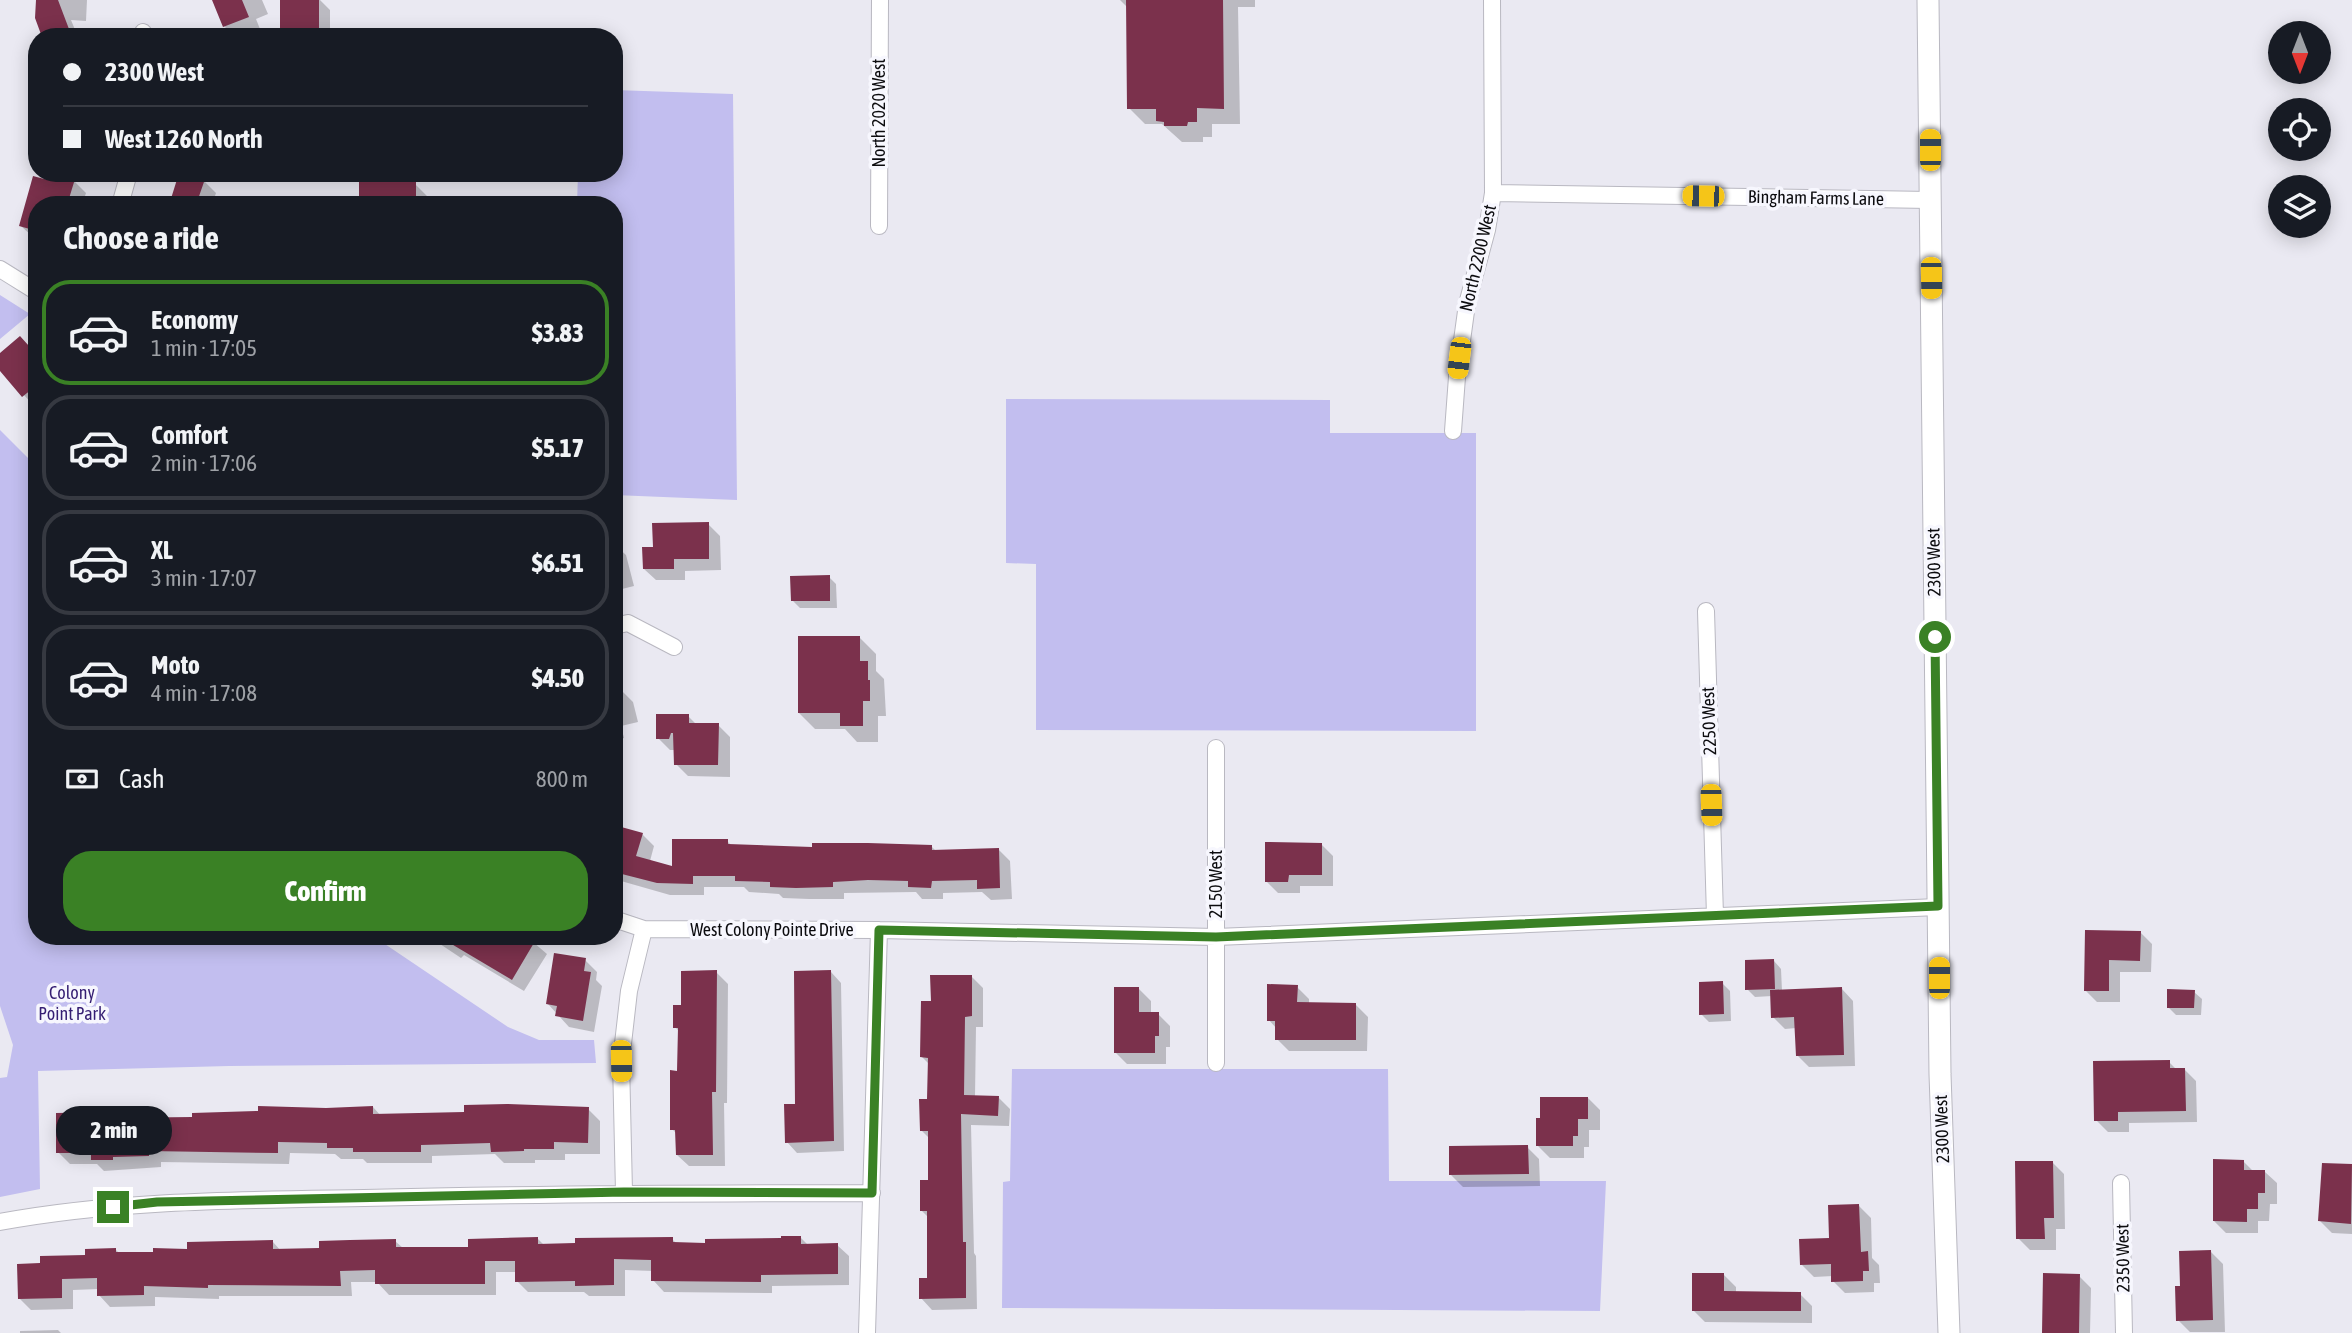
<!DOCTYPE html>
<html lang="en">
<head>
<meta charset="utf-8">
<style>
  body { margin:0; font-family:"Asap Condensed",sans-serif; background:#20242c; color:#f1f3f6; height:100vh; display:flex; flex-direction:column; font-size:26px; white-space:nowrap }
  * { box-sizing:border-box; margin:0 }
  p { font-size:23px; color:#9ea1a6 }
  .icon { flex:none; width:38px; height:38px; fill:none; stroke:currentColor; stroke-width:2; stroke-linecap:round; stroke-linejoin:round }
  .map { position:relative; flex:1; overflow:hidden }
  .drawer { position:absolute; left:28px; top:196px; width:595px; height:749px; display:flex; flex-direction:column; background:#171b24; border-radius:28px; box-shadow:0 4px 18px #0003 }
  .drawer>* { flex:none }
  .top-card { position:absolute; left:28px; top:28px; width:595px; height:154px; border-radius:28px; box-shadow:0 4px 18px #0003; display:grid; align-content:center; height:154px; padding:0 35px; background:#171b24 }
  .needle { width:46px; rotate:180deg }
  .fabs { position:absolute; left:2268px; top:21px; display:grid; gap:14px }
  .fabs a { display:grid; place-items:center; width:63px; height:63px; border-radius:50%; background:#171b24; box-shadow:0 4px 18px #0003; font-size:35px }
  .end { position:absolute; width:32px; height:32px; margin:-16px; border:9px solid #3a8125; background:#fff; box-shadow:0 0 0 4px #fff }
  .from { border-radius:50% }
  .bubble { position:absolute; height:49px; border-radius:24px; background:#171b24; box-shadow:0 4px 18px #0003; font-size:23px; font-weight:800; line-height:49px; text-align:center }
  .car { position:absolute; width:21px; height:42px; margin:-21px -10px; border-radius:9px; box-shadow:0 0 5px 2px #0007; background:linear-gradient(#f5c518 24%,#345 0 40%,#f5c518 0 76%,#345 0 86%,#f5c518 0) }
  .top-card b { display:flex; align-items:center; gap:24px; height:66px; font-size:26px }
  .top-card b+b { border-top:2px solid #363941 }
  .top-card i { width:18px; height:18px; background:#f1f3f6 }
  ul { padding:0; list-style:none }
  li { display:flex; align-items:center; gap:21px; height:105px; margin:0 14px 10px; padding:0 21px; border:4px solid #363941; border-radius:28px }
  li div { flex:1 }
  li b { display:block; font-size:26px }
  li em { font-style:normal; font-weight:800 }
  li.active { border-color:#3a8125 }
  li>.icon { width:63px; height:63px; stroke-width:1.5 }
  h2 { padding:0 35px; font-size:32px; line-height:84px }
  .pay { display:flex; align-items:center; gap:18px; height:77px; padding:0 35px; font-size:26px }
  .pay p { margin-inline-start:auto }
  .primary-button { display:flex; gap:14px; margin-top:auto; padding:14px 35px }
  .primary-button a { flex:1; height:80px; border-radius:28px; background:#3a8125; color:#fff; font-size:28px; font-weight:800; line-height:80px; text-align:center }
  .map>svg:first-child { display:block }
  .green { fill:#c2beef }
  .shadow { fill:#0003 }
  .building { fill:#7b314c }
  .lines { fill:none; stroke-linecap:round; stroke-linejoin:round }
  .street-casing { stroke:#b9b8c1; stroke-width:18 }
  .secondary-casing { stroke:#b9b8c1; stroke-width:23 }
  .street { stroke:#fff; stroke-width:16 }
  .secondary { stroke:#fff; stroke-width:21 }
  .route { stroke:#3a8125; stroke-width:9 }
  .labels { text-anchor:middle; stroke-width:7; stroke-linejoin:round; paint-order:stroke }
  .street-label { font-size:18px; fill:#0c0c0f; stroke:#f7f7fe }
  .park-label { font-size:18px; fill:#351e73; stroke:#f7f7fe }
</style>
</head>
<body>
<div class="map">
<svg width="2352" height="1333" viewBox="0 0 2352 1333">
  <rect width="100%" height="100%" fill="#eae9f2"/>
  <path class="green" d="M614,90L733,94L737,500L614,495V205H577L578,173H614Z
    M0,295L30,314L0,339Z
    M1006,399L1330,400V433H1476V731L1036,730V564L1006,563Z
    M0,430L37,467V936H373L508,1027L539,1040H594L596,1063L229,1066L38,1071L40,1189L0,1197V1078L7,1077L13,1045L0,1006Z
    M1012,1069H1388L1389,1181H1606L1600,1311L1002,1308L1003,1182L1010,1181Z"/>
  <path class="shadow" d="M38,0H87L86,21L71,20L78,37H44Z
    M214,0H262L268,14L256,19L260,29L235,37L224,26Z
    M282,0H320L330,10V37H282Z
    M1120,0H1255V7H1238L1240,124H1212V137H1203V142H1182L1162,124H1145L1129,108L1128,8Z
    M74,181L86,193L82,205H37V239L33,237L21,226L49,183Z
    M204,181L216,193L214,199L220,205H170Z
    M415,184L427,196V205H361Z
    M0,356H37V405L35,407L0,369Z
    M708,524L720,536L721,570L685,571V580H656L644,569L654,549Z
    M614,544L626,555L634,586L614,591Z
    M829,577L836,584L837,608H800L793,601Z
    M860,638L876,654V671L884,679L886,716H878V742H857L845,729H815L799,713Z
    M621,690L633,702L638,722L621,726L624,738L614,741V691Z
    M688,716L697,725H718L730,737V777L688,776L676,764L675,750H670L658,738Z
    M614,826L642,834L654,846L650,861L674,868L727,841L732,846L814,849L931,846L936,851L998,849L1010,861L1012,899L991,900L982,892L943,893V899H922L916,892L844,893V899H809L783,898L779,894L749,892L744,887H704V895H670L621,881L614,874Z
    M1321,844L1333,856V886H1300V893H1278L1266,881Z
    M2086,932H2140L2152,944L2151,972H2120V1002H2097L2085,990Z
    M428,936H526L547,954L524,991L464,955L461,958Z
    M585,960L597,972L596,980L602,986L594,1032L569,1027L548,1004Z
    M1774,961L1781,969L1782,991L1842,989L1853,1001L1855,1066L1809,1067L1797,1055L1796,1028L1785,1029L1773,1017L1772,996L1755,997L1747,989Z
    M716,972L728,984L727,1103H724L725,1166H689L677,1155V1134L672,1129L679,1072L680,1032L675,1027Z
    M831,972L841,983L844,1151L797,1153L787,1142Z
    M971,976L983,988V1027H976L975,1097H998L1010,1109L1009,1126L971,1125L974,1253L976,1256L977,1309L932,1310L921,1298L928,1280V1217L921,1210L930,1182L929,1138L921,1130L929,1101L930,1065L922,1057L933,1003Z
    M1722,983L1730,991L1731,1021L1709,1022L1701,1014Z
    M1297,987L1309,999V1004L1356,1005L1368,1017L1367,1051H1289L1277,1039V1029L1269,1020Z
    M1139,989L1151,1001V1014H1158L1170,1026V1047H1166V1064H1127L1115,1052Z
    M2194,992L2202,999L2201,1015H2176L2168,1007Z
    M2169,1062L2176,1069H2184L2196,1081L2197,1122L2129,1123V1132H2108L2096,1120Z
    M1588,1098L1600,1110V1130H1589V1147H1584V1158H1550L1538,1146Z
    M373,1107L381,1116L588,1109L600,1121V1154H565V1160H535V1163H504L495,1154L432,1156V1163H367L363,1159H341L335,1154L290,1153L289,1164L161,1162V1167L104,1171L97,1164H70L58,1152L112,1114L117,1120L194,1118Z
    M1527,1147L1539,1159L1540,1186L1463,1187L1451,1175Z
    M2243,1161L2254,1172H2265L2277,1183V1204H2270L2269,1221H2258V1233H2226L2214,1221Z
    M2052,1162L2064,1174L2065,1229H2056V1250H2030L2018,1238Z
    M2324,1164L2352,1166V1234L2332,1233L2320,1221Z
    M1859,1206L1871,1218L1872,1258L1879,1265L1880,1283H1874V1292L1845,1293L1833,1281V1276L1814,1277L1802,1265L1831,1239Z
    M800,1237L808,1245H837L849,1256V1285L772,1286V1293L664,1292L653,1280V1271L625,1270V1296H589L584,1292H528L517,1281V1272H496V1295H389L377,1282H351L352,1296H219V1299L155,1297V1306L110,1307L99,1295V1289L73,1290V1309L31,1310L19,1298L42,1265L116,1250L120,1254L189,1251L273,1242L281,1251L321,1250L395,1241L403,1248L470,1249L538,1239L544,1245L672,1239L677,1244H706Z
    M2211,1252L2223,1264L2225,1332H2190L2178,1320L2182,1288Z
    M1724,1275L1736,1287V1293L1800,1294L1812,1306V1323L1705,1322L1693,1310Z
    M2079,1276L2091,1288L2090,1333H2044Z
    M58,1330L61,1333H20V1331Z"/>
  <path class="building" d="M36,0H58L72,37H42L35,18Z
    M212,0H242L249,17L223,27Z
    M280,0H319V37H280Z
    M1126,0H1223L1224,109L1197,108V122H1188L1187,126H1164V122L1156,121V109H1127Z
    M50,173L75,179L67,205H37V231L19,226L33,176L48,180Z
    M179,173H188L205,179L196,205H169Z
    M359,182H416V205H359Z
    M20,336L37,355V385L22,397L0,371V353Z
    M709,522V559H674V569H643L642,547H653L652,523Z
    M830,575V601H791L790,576Z
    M798,636H860V661H868V680H870V701H863V726H840V713H798Z
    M656,714H689V723H719L718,765H674L673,733H671L669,739H656Z
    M614,825L643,833L636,856L672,866V839H728V844L812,847V843H868L932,845V850L999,848L1000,888L977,889V880L932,881L931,888L908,887V881L868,880L833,882V887L796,888L770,887V882L735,881V876H693V884L657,883L614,872Z
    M1265,842L1322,843V875H1289L1288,882H1265Z
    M2085,930L2141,931L2140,961L2109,960V991H2084Z
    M438,936H538L512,980Z
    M554,953L586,958L584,971L591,972L583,1021L555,1016L557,1006L546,1004Z
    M1774,959L1775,989L1745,990V960Z
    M717,970L716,1092H712L713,1155H676L675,1130H670V1070L677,1071L678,1028H673V1005H681V971Z
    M831,970L834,1141L785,1143L784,1104H795L794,971Z
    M930,975H972V1016L965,1017L964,1095L999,1096L998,1116L961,1114L963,1242H966V1298L919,1299V1278H927V1211H920V1180H928V1131H920L919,1099H927L928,1058L920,1057L921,1001H931Z
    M1723,981L1724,1014L1699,1015V982Z
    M1267,984L1298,985L1297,1002L1356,1003V1040H1275V1021H1267Z
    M1114,987H1139V1012H1159V1036H1155V1053H1114Z
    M1842,987L1844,1055L1796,1056L1794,1017L1771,1018L1770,990Z
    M2167,989L2195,990L2194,1008H2167Z
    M2170,1060V1068H2185L2186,1111L2118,1112V1121H2094L2093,1061Z
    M1540,1097H1588V1119H1578V1136H1573V1146H1536V1118H1540Z
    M507,1104L589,1107L588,1143L554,1142V1149H524V1151L491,1152L490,1143L421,1145V1152H353V1148H327V1143L278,1142V1153L149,1151V1156L113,1157V1160H91V1153H56V1113L112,1112V1118L192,1117V1113L258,1111V1106L326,1108L373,1106V1114L464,1112V1105Z
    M1528,1145L1529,1174L1449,1175V1146Z
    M2213,1159L2244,1160V1170H2265V1193H2258V1209H2247V1222L2213,1221Z
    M2015,1161H2053L2054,1218H2044L2045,1239H2016Z
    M2322,1163L2352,1164L2351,1224L2318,1221Z
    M1859,1204L1861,1252L1868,1251L1869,1271H1863V1281L1831,1282V1264L1800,1265L1799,1239L1829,1238L1828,1205Z
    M781,1236H801V1244L838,1243V1274L761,1275V1282L651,1281V1260L614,1259V1285L575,1286V1281L515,1282V1261H485V1284H375V1270L340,1271L341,1286L208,1285V1288L144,1286V1295L97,1296V1278L62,1279V1298L18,1299L17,1264L40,1263V1256L85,1255V1249L116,1248V1252H153V1248L187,1249V1242L229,1241L273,1240V1249L319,1248V1241L350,1240L396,1239V1247H468V1239L538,1237V1244L575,1243V1238L673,1237V1242L705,1243V1239L781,1238Z
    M2211,1250L2213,1320L2176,1321L2175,1286H2180L2179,1251Z
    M1692,1273H1724V1291L1801,1292V1311H1692Z
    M2043,1273L2080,1274L2079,1333H2042Z"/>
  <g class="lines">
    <defs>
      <path id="street" d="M142,37L143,32
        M1493,193L1930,200
        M120,205L129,173
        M879,226L880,0
        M0,269L37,292
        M1453,431L1457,377L1467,304L1487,230L1493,193L1492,0
        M1706,611L1715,916
        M614,626L628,623L674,647
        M1216,748V1063
        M614,919L644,929L879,930L1216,937L1938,907
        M2121,1183L2124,1333
        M624,1192L621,1061L629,991L644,929
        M0,1222C120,1200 242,1200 364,1198C533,1194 702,1193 872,1193
        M867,1333L879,930"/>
      <path id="secondary" d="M1928,0L1940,1074L1949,1333"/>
    </defs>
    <use href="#street" class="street-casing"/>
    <use href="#secondary" class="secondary-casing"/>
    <use href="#street" class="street"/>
    <use href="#secondary" class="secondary"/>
  </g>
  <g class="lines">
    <path class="route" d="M113,1207L157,1202L624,1192L872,1193L879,930L1216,937L1938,906L1935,637"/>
  </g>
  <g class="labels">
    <g class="street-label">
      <text transform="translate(879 113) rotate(-90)" y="6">North 2020 West</text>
      <text transform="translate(1816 198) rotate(1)" y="6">Bingham Farms Lane</text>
      <text transform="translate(1478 258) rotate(-77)" y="6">North 2200 West</text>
      <text transform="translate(1934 562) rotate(-91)" y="6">2300 West</text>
      <text transform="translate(1709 721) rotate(-92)" y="6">2250 West</text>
      <text transform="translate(1216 884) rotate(-90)" y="6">2150 West</text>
      <text x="772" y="936">West Colony Pointe Drive</text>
      <text transform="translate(1942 1129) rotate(-92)" y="6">2300 West</text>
      <text transform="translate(2123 1258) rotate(-91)" y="6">2350 West</text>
    </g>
    <g class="park-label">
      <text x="72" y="999">Colony<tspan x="72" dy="21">Point Park</tspan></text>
    </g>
  </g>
</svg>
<div class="fabs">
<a><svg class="needle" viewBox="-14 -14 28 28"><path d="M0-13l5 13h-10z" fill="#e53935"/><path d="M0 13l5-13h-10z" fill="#9ea1a6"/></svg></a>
<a><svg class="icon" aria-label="locate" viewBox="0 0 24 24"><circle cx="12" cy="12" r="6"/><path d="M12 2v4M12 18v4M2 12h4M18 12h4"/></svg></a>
<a><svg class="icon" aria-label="layers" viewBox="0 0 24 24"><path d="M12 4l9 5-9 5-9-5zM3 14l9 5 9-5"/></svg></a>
</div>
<i class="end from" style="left:1935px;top:637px"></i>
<i class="end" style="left:113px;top:1207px"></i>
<div class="bubble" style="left:56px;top:1106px;width:116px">2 min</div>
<i class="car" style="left:1930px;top:150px;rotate:0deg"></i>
<i class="car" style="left:1703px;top:196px;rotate:271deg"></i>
<i class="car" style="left:1931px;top:278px;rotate:179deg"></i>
<i class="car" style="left:1459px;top:358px;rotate:187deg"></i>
<i class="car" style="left:1711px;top:805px;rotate:178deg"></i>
<i class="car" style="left:1939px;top:978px;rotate:0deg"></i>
<i class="car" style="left:621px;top:1061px;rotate:179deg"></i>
<div class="top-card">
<b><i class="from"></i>2300 West</b>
<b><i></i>West 1260 North</b>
</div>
<section class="drawer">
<h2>Choose a ride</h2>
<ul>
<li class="active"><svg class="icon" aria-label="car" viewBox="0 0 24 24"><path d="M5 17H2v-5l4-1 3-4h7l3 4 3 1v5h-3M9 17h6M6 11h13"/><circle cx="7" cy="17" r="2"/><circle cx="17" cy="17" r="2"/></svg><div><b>Economy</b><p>1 min · 17:05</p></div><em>$3.83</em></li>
<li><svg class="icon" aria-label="car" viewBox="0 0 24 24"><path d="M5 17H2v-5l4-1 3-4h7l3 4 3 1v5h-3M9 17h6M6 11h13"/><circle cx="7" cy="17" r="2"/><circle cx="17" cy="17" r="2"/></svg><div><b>Comfort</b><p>2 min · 17:06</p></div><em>$5.17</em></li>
<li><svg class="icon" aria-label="car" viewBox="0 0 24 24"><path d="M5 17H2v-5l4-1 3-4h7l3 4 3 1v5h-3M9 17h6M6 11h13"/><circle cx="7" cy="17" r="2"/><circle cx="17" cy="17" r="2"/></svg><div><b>XL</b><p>3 min · 17:07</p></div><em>$6.51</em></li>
<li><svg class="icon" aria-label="car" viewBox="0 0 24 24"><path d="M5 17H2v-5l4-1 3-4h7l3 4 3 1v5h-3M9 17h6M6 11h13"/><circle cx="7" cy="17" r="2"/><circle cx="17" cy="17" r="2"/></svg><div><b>Moto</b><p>4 min · 17:08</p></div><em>$4.50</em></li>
</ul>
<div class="pay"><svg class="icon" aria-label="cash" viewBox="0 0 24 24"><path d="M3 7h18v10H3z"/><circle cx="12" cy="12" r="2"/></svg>Cash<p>800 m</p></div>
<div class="primary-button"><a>Confirm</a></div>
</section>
</div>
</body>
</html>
